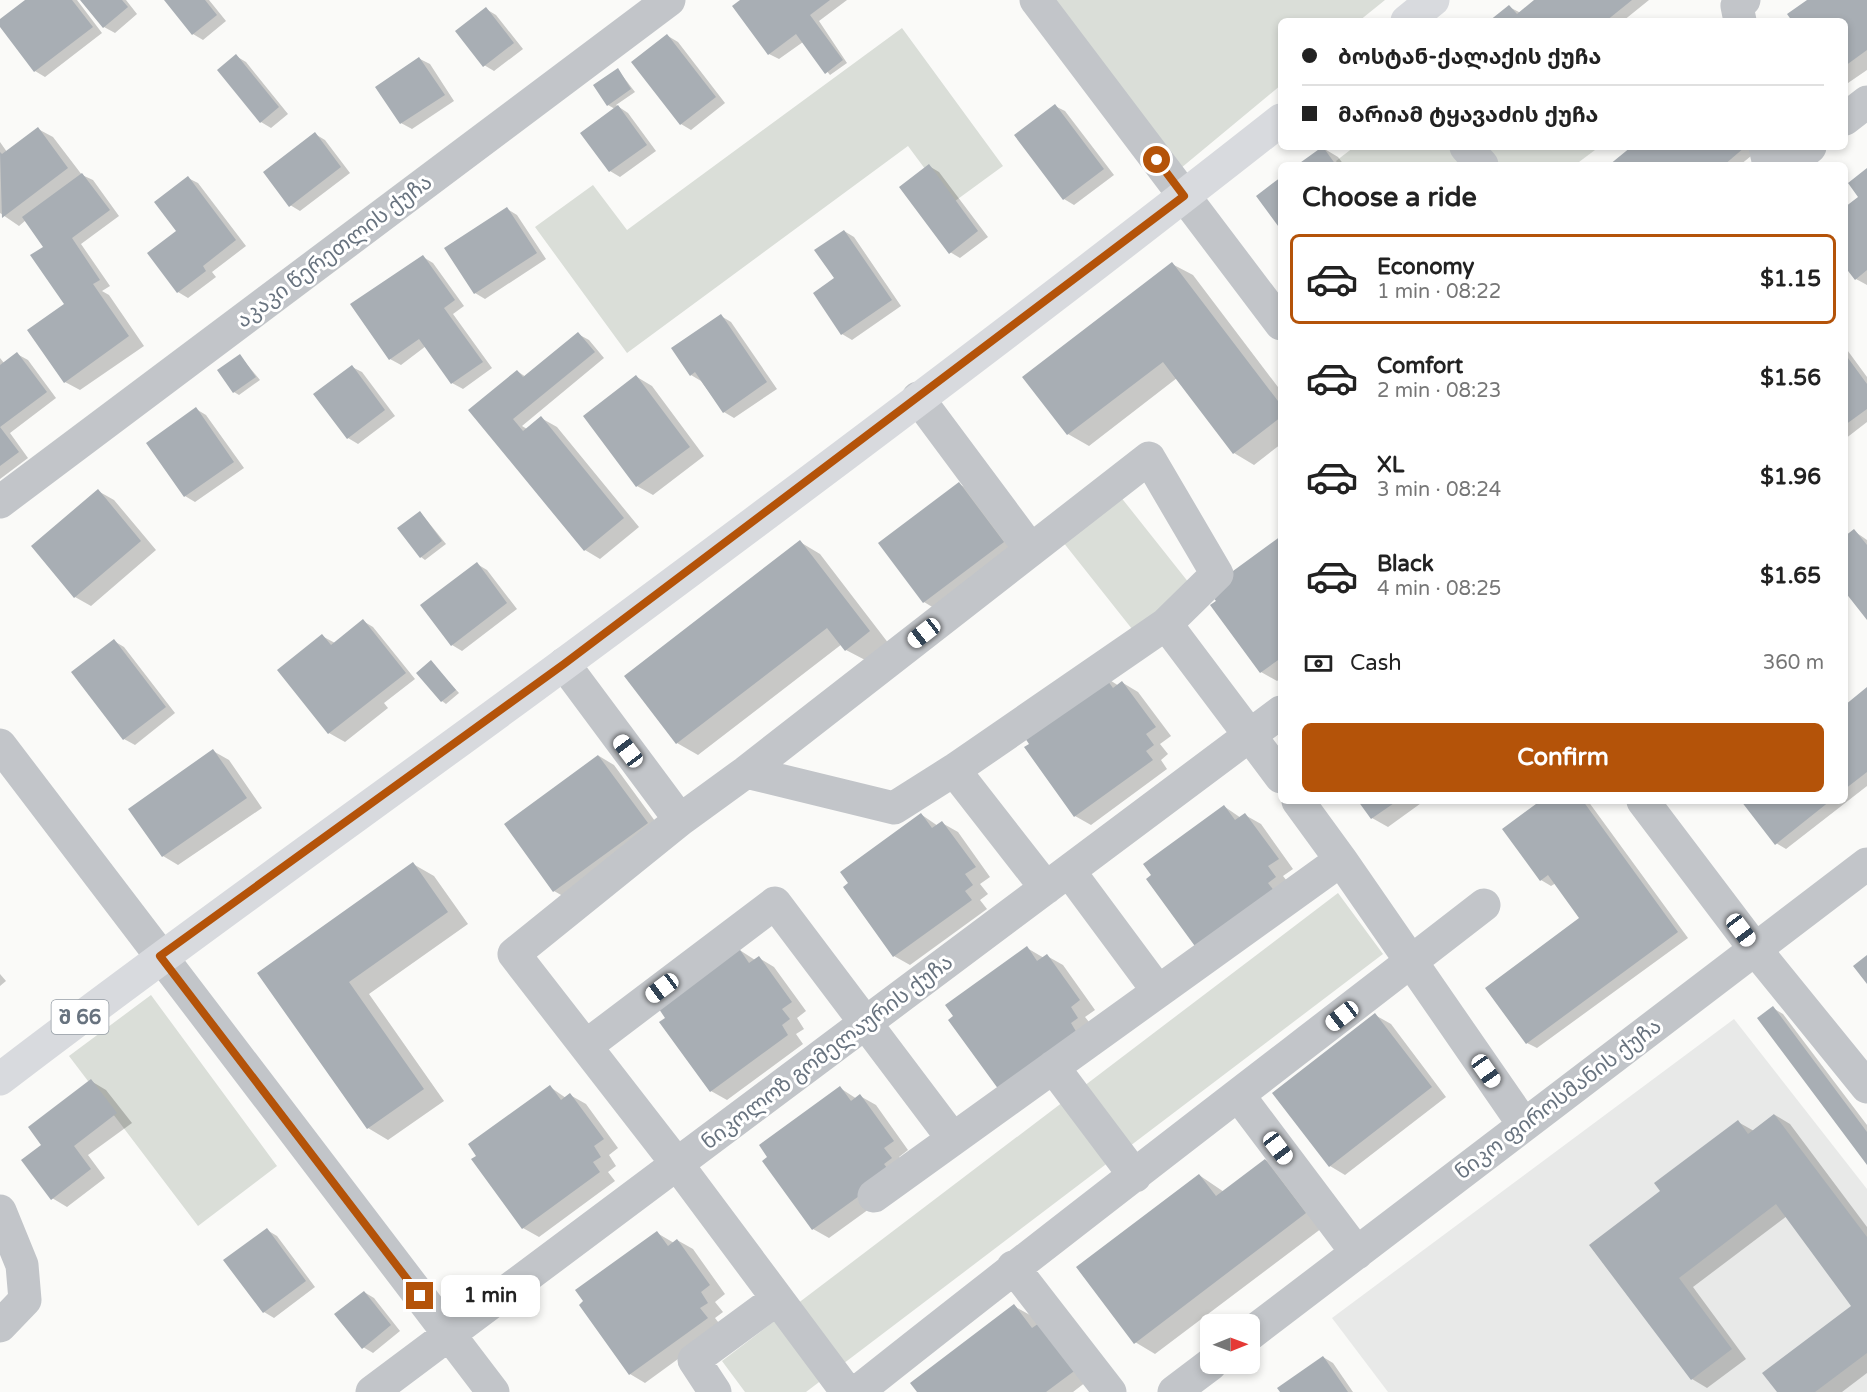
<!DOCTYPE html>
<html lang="en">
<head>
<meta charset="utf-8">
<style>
  body { margin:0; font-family:"Varela Round","Noto Sans Georgian",sans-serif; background:#f2f2f2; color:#222; height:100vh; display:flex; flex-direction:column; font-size:22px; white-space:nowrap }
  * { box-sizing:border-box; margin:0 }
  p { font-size:20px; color:#767676 }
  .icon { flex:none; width:33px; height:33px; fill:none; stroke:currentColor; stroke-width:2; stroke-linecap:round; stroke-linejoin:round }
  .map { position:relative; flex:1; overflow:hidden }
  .details { position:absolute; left:1278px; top:162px; width:570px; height:642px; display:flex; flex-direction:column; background:#fff; border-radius:9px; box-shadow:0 3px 9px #0003 }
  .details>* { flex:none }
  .hud { position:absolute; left:1278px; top:18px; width:570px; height:132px; border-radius:9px; box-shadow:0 3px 9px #0003; display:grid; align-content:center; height:132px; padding:0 24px; background:#fff }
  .needle { width:39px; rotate:89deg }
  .fabs { position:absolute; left:1200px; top:1314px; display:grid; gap:12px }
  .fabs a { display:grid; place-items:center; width:60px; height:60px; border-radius:9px; background:#fff; box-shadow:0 3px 9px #0003; font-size:30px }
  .end { position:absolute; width:27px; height:27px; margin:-14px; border:8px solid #b45309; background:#fff; box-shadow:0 0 0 3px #fff }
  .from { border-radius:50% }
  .bubble { position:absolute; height:42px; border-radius:9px; background:#fff; box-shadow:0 3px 9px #0003; font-size:20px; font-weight:800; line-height:42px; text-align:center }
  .car { position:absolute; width:18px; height:36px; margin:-18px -9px; border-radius:8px; box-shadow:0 0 4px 2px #0007; background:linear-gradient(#fff 24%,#345 0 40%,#fff 0 76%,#345 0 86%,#fff 0) }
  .hud b { display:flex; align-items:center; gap:21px; height:57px; font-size:22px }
  .hud b+b { border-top:2px solid #e0e0e0 }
  .hud i { width:15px; height:15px; background:#222 }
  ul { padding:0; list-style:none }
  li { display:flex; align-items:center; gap:18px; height:90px; margin:0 12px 9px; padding:0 12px; border:3px solid transparent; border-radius:9px }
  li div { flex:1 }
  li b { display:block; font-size:22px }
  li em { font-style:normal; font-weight:800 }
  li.on { border-color:#b45309 }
  li>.icon { width:54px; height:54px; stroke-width:1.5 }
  h2 { padding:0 24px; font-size:27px; line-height:72px }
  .pay { display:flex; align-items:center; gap:15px; height:66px; padding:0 24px; font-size:22px }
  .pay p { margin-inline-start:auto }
  .primary-button { display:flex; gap:12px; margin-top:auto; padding:12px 24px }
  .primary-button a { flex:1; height:69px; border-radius:9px; background:#b45309; color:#fff; font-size:24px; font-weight:800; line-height:69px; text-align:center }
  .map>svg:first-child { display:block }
  .built { fill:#e8e9e8 }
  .green { fill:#daded8 }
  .shadow { fill:#0003 }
  .building { fill:#a8aeb4 }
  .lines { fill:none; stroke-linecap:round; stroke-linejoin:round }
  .minor { stroke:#c2c5c9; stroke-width:33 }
  .major { stroke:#d8dade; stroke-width:33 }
  .route { stroke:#b45309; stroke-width:8 }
  .labels { text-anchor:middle; stroke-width:6; stroke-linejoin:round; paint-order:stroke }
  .shield { fill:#fff; stroke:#959da5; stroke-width:1.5 }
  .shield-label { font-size:20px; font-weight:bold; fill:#68737f }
  .street-label { font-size:21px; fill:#68737f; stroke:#fff }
</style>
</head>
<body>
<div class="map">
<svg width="1867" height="1392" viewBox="0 0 1867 1392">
  <rect width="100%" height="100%" fill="#fafaf8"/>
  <path class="built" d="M1734,1019L1867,1189V1392H1388L1332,1318Z"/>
  <path class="green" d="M1049,0H1385L1359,21H1281V85L1175,173Z
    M902,28L1003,166L951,204L908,146L627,353L535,227L593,185L627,230Z
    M1354,147H1451L1465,165H1339L1336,161Z
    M1495,147H1599L1575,165H1472Z
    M1120,496L1193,588L1136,634L1063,542Z
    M1338,893L1383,954L806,1392H745L722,1361Z
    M151,995L277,1166L198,1226L69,1056Z"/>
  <path class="shadow" d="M28,0H77L102,33L45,77L35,71L0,25V21Z
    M82,0H126L137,14L115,33L104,27Z
    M166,0H209L226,21L203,40L193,34Z
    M743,0H847L819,21L847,63L830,75L803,42L779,59L769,54Z
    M1537,0H1649L1623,21H1492L1509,7L1521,13Z
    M1809,0H1867V70L1848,83L1845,81V21H1794Z
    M486,9L496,15L523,49L494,71L484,65Z
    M668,36L678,42L725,103L691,130L681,124Z
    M236,56L246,62L288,114L271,128L261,122Z
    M420,59L430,64L454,101L412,129L401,123L377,87Z
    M618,70L635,92L616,105L628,113L656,151L620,177L610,171L615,109L608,105Z
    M1055,106L1065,111L1114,175L1074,205L1064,199Z
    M38,129L53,137L82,175L93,180L119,216L81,244L110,286L102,291L109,295L144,346L80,390L65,382L67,304L46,247L26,220L19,226L0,213V142L7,152Z
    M315,134L325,140L350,173L300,211L290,205Z
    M1633,147H1762L1740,165H1612Z
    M1323,148L1338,157L1344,165H1300Z
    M929,166L939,172L988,237L960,258L950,252Z
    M1867,170V285L1856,279L1845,264V209L1860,197Z
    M188,178L198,183L246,246L212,272L216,277L188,298L178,292V231Z
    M507,209L517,215L546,259L485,299L475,293Z
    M844,231L854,237L901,306L852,340L842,334Z
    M423,257L433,263L464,306L453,314L492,368L463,389L452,383L426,346L401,365L390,359Z
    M1172,264L1193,275L1281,391V444L1254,465L1234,453L1177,378L1089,446L1068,434L1024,377Z
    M721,316L731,322L777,389L734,418L724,412L701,381L691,375Z
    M578,334L589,340L604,358L522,426L527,429L541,418L557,427L639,527L600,559L585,550L470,410L517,371L526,377Z
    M1845,347L1867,377V422L1845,439Z
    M17,354L28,360L56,398L10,433L28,458L0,479V358L4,363Z
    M240,356L260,380L239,395L234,392Z
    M352,367L362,372L395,416L358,444L348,438Z
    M637,377L652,386L704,456L653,495L637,486Z
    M196,409L206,415L244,468L195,502L185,496Z
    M959,484L975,493L1019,552L939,611L924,602Z
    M98,491L114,500L156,550L91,606L75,597Z
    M420,512L446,544L425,560L421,557Z
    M1854,531L1867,540V617L1845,589V538Z
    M1281,537V678L1277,681L1261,672L1212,605Z
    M800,542L820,554L889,644L867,661L846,650L842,644L698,755L677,743Z
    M477,564L487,570L517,609L462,651L452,645Z
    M363,621L373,627L415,679L384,703L388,708L345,742L329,733L322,636L335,643Z
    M114,641L124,647L175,713L135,745L124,739L73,673Z
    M431,662L459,693L446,704L442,701Z
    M1102,675L1119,686L1123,683L1138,692L1171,736L1160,744L1168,754L1161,760L1167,769L1091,825L1075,816L1031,744Z
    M1867,689V786L1786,849L1776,843L1743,801H1845V706Z
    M213,751L229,760L262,808L178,865L163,856L130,809Z
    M599,756L614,765L663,832L570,900L554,891Z
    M1360,801H1424L1388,827L1372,818Z
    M1543,801H1588L1688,938L1537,1048L1527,1043L1582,919L1556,883L1551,886L1541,880Z
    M1225,807L1241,818L1245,815L1261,824L1293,869L1283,876L1291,886L1283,892L1153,876Z
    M922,815L938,826L942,823L958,832L990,877L980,884L988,894L980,900L987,909L910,965L894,956L845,887Z
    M413,864L434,876L468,924L369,994L444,1101L388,1140L368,1128L259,973Z
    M1027,948L1044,958L1047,956L1063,965L1095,1010L1085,1017L1093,1027L1015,1098Z
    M738,949L755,960L759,958L774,967L806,1011L797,1018L804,1029L796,1034L803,1044L727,1100L711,1091Z
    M0,974L6,981L0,986Z
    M1773,1008L1783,1014L1867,1125V1162Z
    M1375,1015L1391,1024L1446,1097L1345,1175L1330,1166Z
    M91,1081L106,1090L132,1123L88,1155L105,1178L67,1207L52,1198L43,1145Z
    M550,1087L566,1098L570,1095L586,1104L618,1148L609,1155L616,1166L608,1172L615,1181L539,1237L523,1228Z
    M840,1088L857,1099L860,1096L876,1105L908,1150L899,1157L906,1168L905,1183L829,1238L813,1229L764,1161Z
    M1775,1115L1790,1124L1867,1227V1373L1842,1392H1779L1853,1306L1787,1216L1693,1287L1746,1359L1707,1388L1692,1379L1663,1192L1738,1122L1754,1131Z
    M1266,1160L1286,1172L1326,1225L1155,1354L1135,1342L1199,1175L1224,1192Z
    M267,1230L277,1236L315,1287L274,1318L264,1312Z
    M657,1233L674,1243L677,1240L693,1249L725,1294L715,1302L723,1312L715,1318L722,1327L645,1383L630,1374Z
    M364,1292L374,1298L400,1331L373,1353L363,1347Z
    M1014,1306L1030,1315L1095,1375L1073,1392H919Z
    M1323,1357L1333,1363L1353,1392H1282Z"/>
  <path class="building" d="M25,0H72L93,27L34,72L0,27V19Z
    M80,0H122L128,7L103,28Z
    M164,0H205L217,15L192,35Z
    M740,0H830L810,15L843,60L825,74L796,34L768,55L732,6Z
    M1534,0H1632L1606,21H1489L1509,5L1517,14Z
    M1807,0H1867V50L1845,66V21H1792L1787,14Z
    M486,7L514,43L483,67L455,31Z
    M667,34L716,97L680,125L631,62Z
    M236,54L279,107L260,123L217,70Z
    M419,57L445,95L400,124L375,87Z
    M618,68L631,89L607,106L593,85Z
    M1055,104L1104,169L1063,200L1014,135Z
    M618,105L647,145L609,172L580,133Z
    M38,127L68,168L2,218L0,152L2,154Z
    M315,132L341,167L289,207L263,172Z
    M1323,147L1336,165H1297L1322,147Z
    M1631,147H1745L1724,165H1609Z
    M929,164L978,231L949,254L899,187Z
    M1867,168V270L1855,280L1845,267V207L1858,197L1848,183Z
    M82,173L110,210L72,238L100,280L93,284L129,336L64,383L27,330L64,304L30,255L43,247L22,217Z
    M188,176L236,240L203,266L206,271L177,293L147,253L176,231L154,202Z
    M1281,177V230L1256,196Z
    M507,207L537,253L474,294L444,248Z
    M844,230L892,300L841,335L813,293L834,278L814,250Z
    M423,255L455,300L444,308L483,362L451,384L419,339L389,360L350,304Z
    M1172,262L1281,405V417L1233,454L1163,362L1067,435L1022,377Z
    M721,314L767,382L723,413L695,372L690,376L671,348Z
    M578,332L595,352L513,419L523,431L541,416L624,518L584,551L468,410L517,370L523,377Z
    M17,352L47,392L0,427L19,452L0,466V365Z
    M240,354L256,377L233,393L217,370Z
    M1845,354L1867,384V409L1845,425Z
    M352,365L385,410L347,439L313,394Z
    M636,375L690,447L636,487L583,416Z
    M196,407L234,462L184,497L146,443Z
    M959,482L1004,542L923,603L878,543Z
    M98,489L141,541L74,598L31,546Z
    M420,511L442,541L420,558L397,528Z
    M1854,529L1867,545V620L1845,592V536Z
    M1281,536V658L1260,673L1210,605L1216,601L1207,590Z
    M800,540L870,631L845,651L827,628L676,744L624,676Z
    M477,562L507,603L451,646L420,605Z
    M363,619L406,673L328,734L277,670L322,634L331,645Z
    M114,639L166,707L123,740L71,672Z
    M431,660L456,690L441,702L416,673Z
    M1102,673L1113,688L1122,681L1156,727L1146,734L1154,745L1146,751L1153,760L1074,817L1024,747L1029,744L1021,732Z
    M1867,687V772L1845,789V705Z
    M213,749L247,798L162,857L128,809Z
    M598,755L648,823L553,892L504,824Z
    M1358,801H1397L1371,819Z
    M1540,801H1583L1678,932L1526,1044L1485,988L1579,918L1548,875L1540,881L1502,829Z
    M1741,801H1830L1775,845Z
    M1224,805L1235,820L1245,813L1279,859L1268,866L1276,877L1268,883L1275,892L1197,949L1146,879L1151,875L1143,864Z
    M921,813L932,828L942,821L976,867L965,874L973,885L965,891L972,900L893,957L843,887L848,883L840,872Z
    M413,862L448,912L349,982L424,1089L367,1129L257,973Z
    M1027,946L1037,961L1047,954L1080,1000L1071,1007L1078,1018L1071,1023L1077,1033L999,1090L948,1020L953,1016L945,1005Z
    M738,947L749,963L759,956L792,1002L782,1009L790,1019L782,1025L788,1035L710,1092L659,1022L665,1018L657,1006Z
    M1867,955V984L1853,966Z
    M1773,1006L1867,1132V1165L1757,1018Z
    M1375,1013L1432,1087L1329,1167L1272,1093Z
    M91,1079L117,1113L74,1146L91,1169L51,1200L21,1160L41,1145L28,1127Z
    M550,1085L561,1100L570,1093L604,1139L594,1146L601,1157L593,1162L600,1172L522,1229L471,1159L476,1156L468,1144Z
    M840,1086L851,1101L860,1094L894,1141L884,1148L892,1158L884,1164L891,1173L812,1230L762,1161L767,1157L759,1145Z
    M1774,1114L1867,1237V1353L1815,1392H1777L1762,1373L1851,1306L1776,1204L1679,1278L1732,1349L1691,1380L1589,1245L1660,1191L1654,1183L1738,1120L1748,1134Z
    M1265,1159L1306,1213L1134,1344L1076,1267L1199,1174L1216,1196Z
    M267,1228L306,1281L263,1313L223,1260Z
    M657,1231L668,1246L677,1239L710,1285L701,1292L708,1303L700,1308L708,1318L629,1375L579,1305L583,1301L575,1290Z
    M364,1291L391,1325L362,1349L334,1314Z
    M1014,1304L1032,1328L1045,1319L1081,1366L1046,1392H917L910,1383Z
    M1323,1356L1348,1392H1280L1277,1388Z"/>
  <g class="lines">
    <path class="minor" d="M1036,0L1281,324
      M1740,21L1737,6L1744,0
      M1845,119L1867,102
      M1466,147L1482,165
      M1765,147L1769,165
      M1787,165L1810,147
      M918,398L1031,550
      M0,502L669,0
      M1166,624L1281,777
      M564,664L680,820
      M0,745L493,1392
      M746,772L894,808L954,770
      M1643,801L1755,949L1867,1087
      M1341,860L1524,1125
      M1069,871L1158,991
      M586,1046L775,903L953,1139
      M1053,1067L1135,1176
      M1239,1096L1357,1253
      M874,1196L1341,860L1298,801
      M0,1211L22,1265L25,1300L0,1326
      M1013,1267L1110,1392
      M1250,1334L1867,864
      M372,1392L1281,712
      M715,1392L694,1360L777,1299
      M847,1392L677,1164L514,954L680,820L746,772L1149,458L1217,574L1166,624L954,770L1046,888
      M857,1392C1064,1227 1275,1067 1484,905
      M1174,1392L1211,1364"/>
    <path class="major" d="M1407,21L1433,0
      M0,1079C185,937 376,803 564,664C805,486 1045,306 1281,120"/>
  </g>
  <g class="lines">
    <path class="route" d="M420,1296L160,956L564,664L1184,196L1157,160"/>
  </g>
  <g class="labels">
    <rect class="shield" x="51.5" y="1000" width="57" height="34" rx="4.5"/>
    <g class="shield-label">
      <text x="80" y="1024">შ 66</text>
    </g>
    <g class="street-label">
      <text transform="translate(334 251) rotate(-37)" y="7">აკაკი წერეთლის ქუჩა</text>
      <text transform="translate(827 1052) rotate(-37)" y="7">ნიკოლოზ გომელაურის ქუჩა</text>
      <text transform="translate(1558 1099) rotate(-37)" y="7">ნიკო ფიროსმანის ქუჩა</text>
    </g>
  </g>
</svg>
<div class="fabs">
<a><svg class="needle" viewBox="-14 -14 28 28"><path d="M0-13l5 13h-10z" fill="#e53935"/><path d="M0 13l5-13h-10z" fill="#767676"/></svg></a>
</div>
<i class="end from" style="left:1157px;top:160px"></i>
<i class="end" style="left:420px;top:1296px"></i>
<div class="bubble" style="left:441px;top:1275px;width:99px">1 min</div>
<i class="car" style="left:924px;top:633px;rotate:232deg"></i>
<i class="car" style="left:628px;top:751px;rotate:323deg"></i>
<i class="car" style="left:1741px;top:930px;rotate:143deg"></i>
<i class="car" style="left:662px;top:988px;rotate:233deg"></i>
<i class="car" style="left:1342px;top:1016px;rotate:232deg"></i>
<i class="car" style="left:1486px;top:1071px;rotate:145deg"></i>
<i class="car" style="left:1278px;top:1148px;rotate:143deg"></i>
<div class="hud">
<b><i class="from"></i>ბოსტან-ქალაქის ქუჩა</b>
<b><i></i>მარიამ ტყავაძის ქუჩა</b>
</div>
<section class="details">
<h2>Choose a ride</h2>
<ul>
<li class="on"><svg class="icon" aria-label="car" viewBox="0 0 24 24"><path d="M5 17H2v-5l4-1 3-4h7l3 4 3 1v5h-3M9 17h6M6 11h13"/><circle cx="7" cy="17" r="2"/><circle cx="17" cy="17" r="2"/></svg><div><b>Economy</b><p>1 min · 08:22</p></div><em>$1.15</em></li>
<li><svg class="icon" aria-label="car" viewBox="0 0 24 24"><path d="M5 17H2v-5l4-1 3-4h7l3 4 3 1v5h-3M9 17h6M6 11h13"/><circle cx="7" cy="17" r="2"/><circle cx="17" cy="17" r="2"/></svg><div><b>Comfort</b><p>2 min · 08:23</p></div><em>$1.56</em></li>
<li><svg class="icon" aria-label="car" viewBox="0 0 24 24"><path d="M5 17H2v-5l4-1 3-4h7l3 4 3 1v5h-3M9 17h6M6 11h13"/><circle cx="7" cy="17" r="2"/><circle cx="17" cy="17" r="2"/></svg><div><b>XL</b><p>3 min · 08:24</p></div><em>$1.96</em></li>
<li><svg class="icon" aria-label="car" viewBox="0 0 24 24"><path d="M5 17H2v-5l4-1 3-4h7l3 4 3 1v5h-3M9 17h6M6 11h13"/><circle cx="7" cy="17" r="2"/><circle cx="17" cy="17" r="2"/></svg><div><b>Black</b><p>4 min · 08:25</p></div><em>$1.65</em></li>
</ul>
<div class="pay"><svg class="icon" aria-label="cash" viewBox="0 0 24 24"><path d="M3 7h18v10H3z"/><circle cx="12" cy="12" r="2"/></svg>Cash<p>360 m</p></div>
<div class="primary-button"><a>Confirm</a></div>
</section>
</div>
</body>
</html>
